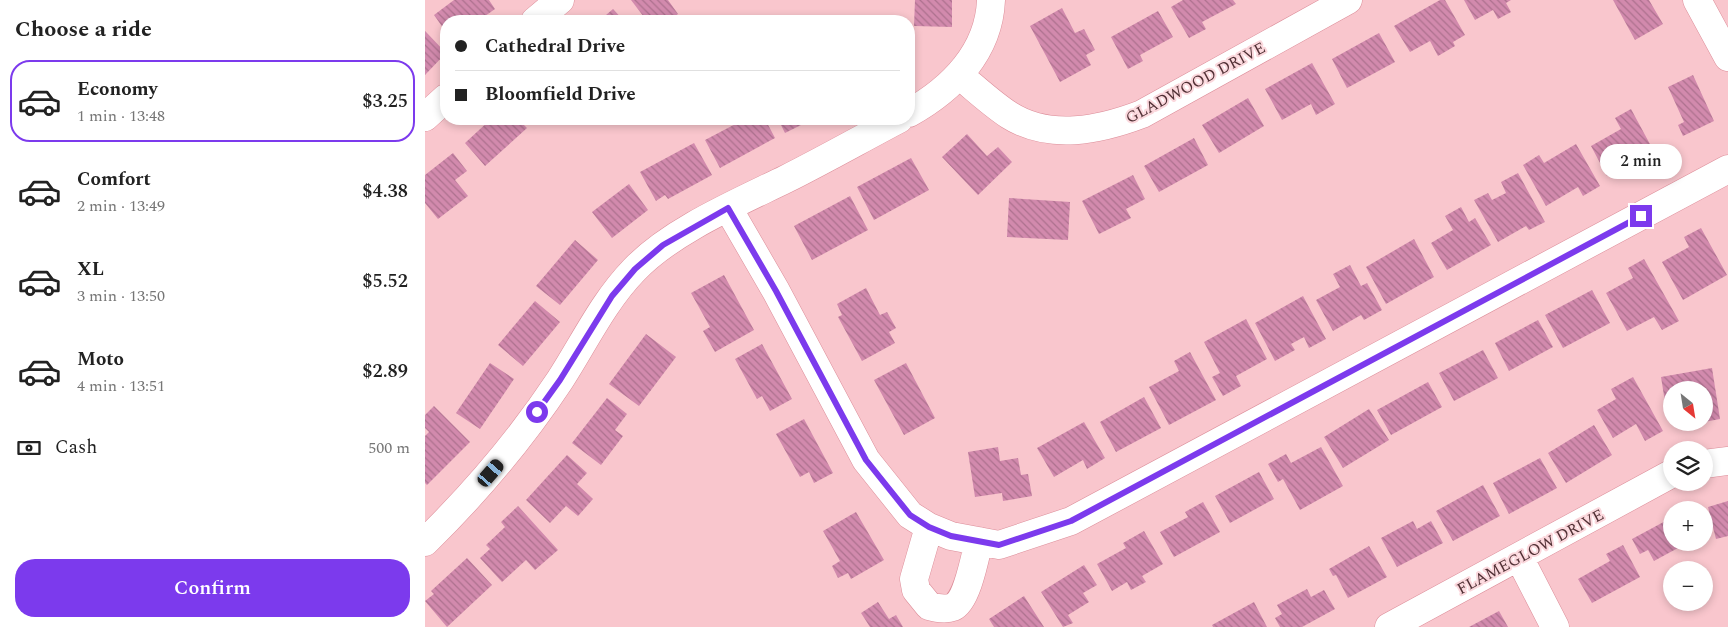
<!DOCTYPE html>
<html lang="en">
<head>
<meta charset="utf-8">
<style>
  body { margin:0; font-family:Spectral,serif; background:#f6f6f6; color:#222; height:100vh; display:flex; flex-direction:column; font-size:19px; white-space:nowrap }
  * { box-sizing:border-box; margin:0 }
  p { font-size:16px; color:#767676 }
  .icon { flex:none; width:28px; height:28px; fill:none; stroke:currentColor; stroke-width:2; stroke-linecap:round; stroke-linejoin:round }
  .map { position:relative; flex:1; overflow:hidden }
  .sheet { display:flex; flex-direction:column; background:#fff; width:425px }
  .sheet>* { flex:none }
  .top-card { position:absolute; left:15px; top:15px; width:475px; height:110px; border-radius:20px; box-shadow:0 2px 8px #0003; display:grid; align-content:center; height:110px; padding:0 15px; background:#fff }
  .needle { width:32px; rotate:150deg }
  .buttons { position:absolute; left:1238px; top:381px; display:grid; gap:10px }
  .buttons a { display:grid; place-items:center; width:50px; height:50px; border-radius:50%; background:#fff; box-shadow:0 2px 8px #0003; font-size:25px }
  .end { position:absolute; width:22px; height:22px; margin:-11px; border:6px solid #7c3aed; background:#fff; box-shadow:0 0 0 2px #fff }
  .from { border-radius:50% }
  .bubble { position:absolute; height:35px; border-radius:18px; background:#fff; box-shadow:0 2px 8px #0003; font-size:16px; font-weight:600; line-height:35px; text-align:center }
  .car { position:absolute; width:15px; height:30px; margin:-15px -8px; border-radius:6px; box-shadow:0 0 4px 1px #0007; background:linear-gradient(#222 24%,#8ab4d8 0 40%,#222 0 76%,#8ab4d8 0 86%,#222 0) }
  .top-card b { display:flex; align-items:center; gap:18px; height:48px; font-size:19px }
  .top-card b+b { border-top:1px solid #e0e0e0 }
  .top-card i { width:12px; height:12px; background:#222 }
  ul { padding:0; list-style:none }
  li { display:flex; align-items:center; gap:15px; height:82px; margin:0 10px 8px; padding:0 5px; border:2px solid transparent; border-radius:20px }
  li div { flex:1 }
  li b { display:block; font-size:19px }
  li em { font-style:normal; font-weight:600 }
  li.on { border-color:#7c3aed }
  li>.icon { width:45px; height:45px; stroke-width:1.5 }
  h2 { padding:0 15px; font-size:22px; line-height:60px }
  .pay { display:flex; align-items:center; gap:12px; height:55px; padding:0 15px; font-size:19px }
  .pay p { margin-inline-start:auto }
  .cta { display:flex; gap:10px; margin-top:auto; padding:10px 15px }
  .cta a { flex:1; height:58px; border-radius:20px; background:#7c3aed; color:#fff; font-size:20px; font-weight:600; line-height:58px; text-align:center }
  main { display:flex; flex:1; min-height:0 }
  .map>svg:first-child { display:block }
  .building { fill:url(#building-back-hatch) }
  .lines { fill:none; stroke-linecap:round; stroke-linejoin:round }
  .minor-casing { stroke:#dc8d99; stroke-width:29 }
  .minor { stroke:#fff; stroke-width:28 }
  .route { stroke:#7c3aed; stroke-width:6 }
  .labels { text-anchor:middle; stroke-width:4; stroke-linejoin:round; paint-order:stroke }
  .street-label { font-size:16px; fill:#513035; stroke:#fbd8dd }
</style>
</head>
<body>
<main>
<section class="sheet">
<h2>Choose a ride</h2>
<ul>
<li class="on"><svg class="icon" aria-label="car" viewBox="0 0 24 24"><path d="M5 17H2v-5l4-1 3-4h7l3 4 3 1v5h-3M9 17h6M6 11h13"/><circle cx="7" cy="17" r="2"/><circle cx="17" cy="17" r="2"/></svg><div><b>Economy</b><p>1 min · 13:48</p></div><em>$3.25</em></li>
<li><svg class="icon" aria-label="car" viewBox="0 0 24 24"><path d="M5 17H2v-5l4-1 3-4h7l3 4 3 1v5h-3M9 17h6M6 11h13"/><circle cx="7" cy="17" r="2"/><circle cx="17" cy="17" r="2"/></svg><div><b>Comfort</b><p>2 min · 13:49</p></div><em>$4.38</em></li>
<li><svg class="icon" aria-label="car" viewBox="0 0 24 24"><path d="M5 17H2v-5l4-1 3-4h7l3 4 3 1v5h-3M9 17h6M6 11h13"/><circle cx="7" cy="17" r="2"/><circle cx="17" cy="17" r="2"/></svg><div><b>XL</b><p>3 min · 13:50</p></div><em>$5.52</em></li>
<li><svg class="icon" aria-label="car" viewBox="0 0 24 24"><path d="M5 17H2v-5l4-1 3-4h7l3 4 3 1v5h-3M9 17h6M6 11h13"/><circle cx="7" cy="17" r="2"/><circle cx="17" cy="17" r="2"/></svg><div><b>Moto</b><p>4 min · 13:51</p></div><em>$2.89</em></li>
</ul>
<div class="pay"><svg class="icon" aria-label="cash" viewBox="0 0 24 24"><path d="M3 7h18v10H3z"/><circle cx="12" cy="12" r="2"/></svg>Cash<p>500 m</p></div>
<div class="cta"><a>Confirm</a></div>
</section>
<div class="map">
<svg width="1303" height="627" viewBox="0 0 1303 627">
  <defs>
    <pattern id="building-back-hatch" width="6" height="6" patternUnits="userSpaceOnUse" patternTransform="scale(1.25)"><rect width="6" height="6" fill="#d28aad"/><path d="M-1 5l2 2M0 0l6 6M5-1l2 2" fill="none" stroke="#ad718e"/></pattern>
  </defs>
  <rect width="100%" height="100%" fill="#f9c6cd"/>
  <path class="building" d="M29,0H64L70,9L53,21H21V32L9,15Z
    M206,0H243L253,14L244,21H222Z
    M490,0H527V27L489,26Z
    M758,0H808L811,4L777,22L781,29L764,38L746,7Z
    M1015,0H1020L1040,35L1028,42L1030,46L1013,56L1005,41L985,52L969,26Z
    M1039,0H1086L1081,3L1086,12L1073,19L1068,10L1050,20Z
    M1188,0H1224L1238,24L1210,40Z
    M637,8L650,33L659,29L670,50L661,55L666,65L635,82L605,26Z
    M188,9L199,21H174Z
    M733,11L748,37L715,55L718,61L703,69L686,37Z
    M0,31L21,53L0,75Z
    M954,33L970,62L922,88L907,59Z
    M887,63L910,104L891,115L886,104L857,120L840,89Z
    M1268,75L1289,121L1258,136L1253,125L1259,122L1243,87Z
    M823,98L839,126L794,153L777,125Z
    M1206,109L1233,159L1215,168L1211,161L1182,176L1166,146L1196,129L1190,118Z
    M66,119H93L102,128L60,166L40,143Z
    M320,119L323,125L340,119L350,138L295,168L280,140Z
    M353,119H388L360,133Z
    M542,134L562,156L573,147L587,162L553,195L517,157Z
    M769,138L783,165L734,192L719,166Z
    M269,143L287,175L243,199L240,195L231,201L215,172Z
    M1151,144L1175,186L1158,196L1153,187L1121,206L1098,165L1114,155L1119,163Z
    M28,153L42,171L30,180L43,196L13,219L0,203V175Z
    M486,158L504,190L449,220L432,187Z
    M1093,173L1120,222L1104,230L1101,226L1073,242L1049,200L1063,193L1067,200L1081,193L1076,182Z
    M708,175L720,199L701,209L706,218L674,234L657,201Z
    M204,184L223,210L187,238L167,212Z
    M425,196L443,230L387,260L369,226Z
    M584,198L645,202L643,240L582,237Z
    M1036,207L1044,222L1050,218L1066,245L1022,270L1006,243L1028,230L1020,216Z
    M1276,228L1302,275L1258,300L1237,262L1264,247L1259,237Z
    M989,239L1009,277L961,304L941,267Z
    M150,240L173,260L135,305L111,286Z
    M1219,259L1254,321L1237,330L1229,317L1202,331L1181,293L1208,278L1203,268Z
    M925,265L936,286L942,283L957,310L939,320L936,315L908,331L891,300L915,287L908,274Z
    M299,275L329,330L290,352L278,331L285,327L266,293Z
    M441,288L455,315L462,312L471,328L464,332L470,343L437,361L413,317L417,315L412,304Z
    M1167,290L1185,323L1138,348L1120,315Z
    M878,296L901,339L884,348L879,337L866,344L870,350L850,361L830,323Z
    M110,301L135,322L98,366L73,345Z
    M821,319L842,359L811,376L816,386L798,396L787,377L795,373L779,342Z
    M1113,320L1128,347L1084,371L1070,343Z
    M221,334L251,357L214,406L184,384Z
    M337,344L367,399L345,411L337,396L332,399L310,359Z
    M1058,350L1073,378L1029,401L1014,373Z
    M765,352L791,400L744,425L724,387L754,371L749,361Z
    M65,363L89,379L55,429L31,413Z
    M481,363L510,418L479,435L449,380Z
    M1287,368L1295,419L1279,422V390H1246V407L1241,408L1236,377Z
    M1208,377L1238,431L1220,441L1211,424L1188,438L1172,410L1191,399L1186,389Z
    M1003,382L1017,407L966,435L952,410Z
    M719,397L736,428L691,452L675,422Z
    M182,398L202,414L190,430L198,436L176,465L147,443Z
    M9,406L45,442L2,485L0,483V436L4,432L0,428V415Z
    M944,409L964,440L918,468L899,437Z
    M379,419L408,473L389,483L384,472L375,477L351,434Z
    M659,422L680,458L662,469L658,460L629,477L612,448Z
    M1169,425L1187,455L1141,483L1123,453Z
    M573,447L575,461L593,458L596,475L603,474L607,496L578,501L577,493L550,497L543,452Z
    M896,447L918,486L875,510L858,479L853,482L843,464L861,454L866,463Z
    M142,455L162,473L152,484L168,499L153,516L141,506L125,523L101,500Z
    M1115,458L1132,488L1084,514L1068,483Z
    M834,472L849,499L805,523L790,496Z
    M1058,485L1075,516L1028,541L1011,511Z
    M1303,501V536L1291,539L1283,507Z
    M778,502L795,532L749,557L735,532L763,517L760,512Z
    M93,506L133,550L110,570L101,560L77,582L55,558L65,549L61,545L80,527L76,522Z
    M431,512L459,560L426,579L423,573L413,578L407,566L415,561L398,531Z
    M1246,518V542H1264L1229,561L1223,550L1215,554L1207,539Z
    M988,521L992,529L1006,521L1018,543L972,567L956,538Z
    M719,531L738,564L717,576L721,582L706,590L702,582L687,591L672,564L701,548L698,543Z
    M1198,545L1215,577L1167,603L1153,579L1185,561L1181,554Z
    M944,546L962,577L923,598L911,575L908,576L904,569Z
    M42,558L67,585L22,627L0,601L9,594L6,591Z
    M659,565L672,585L658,593L664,602L643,615L648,623L638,627L616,592Z
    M882,589L886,597L899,590L910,609L877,627H855L850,618L857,614L852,605Z
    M599,596L619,627H569L564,619Z
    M453,602L464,619L471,615L478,627H445L436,613Z
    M829,602L842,627H788L787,625Z
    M1074,611L1083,627H1044Z"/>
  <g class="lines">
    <defs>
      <path id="minor" d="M1272,0L1303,57
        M110,21L135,0
        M534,75C550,88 567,104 584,115C625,141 675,130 717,114L923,0
        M484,113C527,89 564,52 566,0
        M0,117L21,98
        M303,208L351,291L441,460L485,515L504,527L526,536L574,545L646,521L1303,169
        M1279,464L1303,461
        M504,527L489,579L491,590L504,606C511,608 520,610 528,607C542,601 550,557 554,541
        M0,542C51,492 96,439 135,380C159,343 178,302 209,270C246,231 312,203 361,179C399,160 436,139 474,119
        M1094,557L1130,627
        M964,627L1246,474"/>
    </defs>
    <use href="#minor" class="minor-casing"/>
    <use href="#minor" class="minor"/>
  </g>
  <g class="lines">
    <path class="route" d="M112,412L135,380L187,296L210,269L238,245L303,208L351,291L441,460L485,515L504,527L526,536L574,545L646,521L1216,216"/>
  </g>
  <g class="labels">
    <g class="street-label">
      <text transform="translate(770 82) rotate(-28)" y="6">GLADWOOD DRIVE</text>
      <text transform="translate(1105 551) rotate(-28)" y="6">FLAMEGLOW DRIVE</text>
    </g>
  </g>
</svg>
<div class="buttons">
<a><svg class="needle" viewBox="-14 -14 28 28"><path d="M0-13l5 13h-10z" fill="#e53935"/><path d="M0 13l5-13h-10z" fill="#767676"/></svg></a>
<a><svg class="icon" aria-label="layers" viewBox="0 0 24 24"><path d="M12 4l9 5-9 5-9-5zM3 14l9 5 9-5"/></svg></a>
<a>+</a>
<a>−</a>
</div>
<i class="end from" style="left:112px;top:412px"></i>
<i class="end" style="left:1216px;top:216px"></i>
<div class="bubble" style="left:1175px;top:144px;width:82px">2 min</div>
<i class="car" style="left:66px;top:473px;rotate:41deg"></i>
<div class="top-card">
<b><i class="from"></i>Cathedral Drive</b>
<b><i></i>Bloomfield Drive</b>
</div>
</div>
</main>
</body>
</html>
